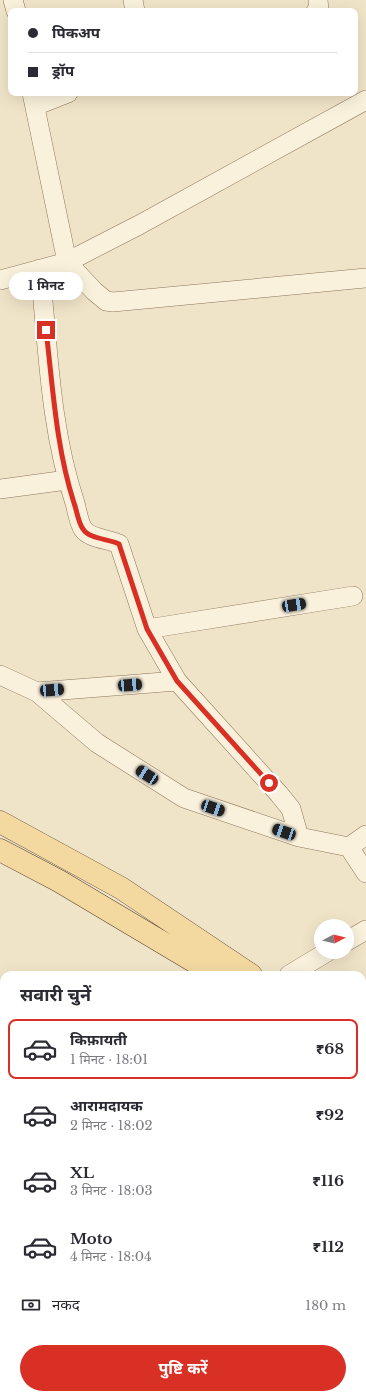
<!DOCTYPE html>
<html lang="hi">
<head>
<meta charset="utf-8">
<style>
  body { margin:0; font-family:"Libre Baskerville","Noto Sans Devanagari",serif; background:#f7f7f7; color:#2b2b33; height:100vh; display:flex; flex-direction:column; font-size:15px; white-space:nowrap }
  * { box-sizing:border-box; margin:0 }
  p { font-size:13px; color:#7c7c81 }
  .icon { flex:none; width:22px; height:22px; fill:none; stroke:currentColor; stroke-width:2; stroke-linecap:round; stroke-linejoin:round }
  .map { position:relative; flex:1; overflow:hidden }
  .panel { position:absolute; left:0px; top:971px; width:366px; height:428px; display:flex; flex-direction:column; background:#fff; border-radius:12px 12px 0 0; box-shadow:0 4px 16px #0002 }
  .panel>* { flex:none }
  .guide { position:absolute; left:8px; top:8px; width:350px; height:88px; border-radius:8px; box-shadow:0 4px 16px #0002; display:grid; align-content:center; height:88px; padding:0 20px; background:#fff }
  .needle { width:26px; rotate:83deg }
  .controls { position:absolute; left:314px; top:919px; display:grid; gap:8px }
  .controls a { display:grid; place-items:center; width:40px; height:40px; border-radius:50%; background:#fff; box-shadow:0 4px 16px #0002; font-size:20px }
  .end { position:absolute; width:18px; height:18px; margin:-9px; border:5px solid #d93025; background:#fff; box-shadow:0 0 0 2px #fff }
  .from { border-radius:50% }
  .bubble { position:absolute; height:28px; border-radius:14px; background:#fff; box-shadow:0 4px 16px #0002; font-size:13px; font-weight:700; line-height:28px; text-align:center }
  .car { position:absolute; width:12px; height:24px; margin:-12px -6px; border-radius:5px; box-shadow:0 0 3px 1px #0007; background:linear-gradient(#222 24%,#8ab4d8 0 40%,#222 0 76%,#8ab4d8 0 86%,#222 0) }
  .guide b { display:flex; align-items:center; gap:14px; height:38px; font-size:15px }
  .guide b+b { border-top:1px solid #e1e1e2 }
  .guide i { width:10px; height:10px; background:#2b2b33 }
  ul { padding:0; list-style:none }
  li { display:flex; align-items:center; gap:12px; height:60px; margin:0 8px 6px; padding:0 12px; border:2px solid transparent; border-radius:8px }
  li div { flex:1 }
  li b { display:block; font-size:15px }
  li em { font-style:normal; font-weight:700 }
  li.on { border-color:#d93025 }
  li>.icon { width:36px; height:36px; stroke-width:1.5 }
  h2 { padding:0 20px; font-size:18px; line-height:48px }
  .pay { display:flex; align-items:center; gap:10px; height:44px; padding:0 20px; font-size:15px }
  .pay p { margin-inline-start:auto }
  .primary-button { display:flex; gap:8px; margin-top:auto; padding:8px 20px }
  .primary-button a { flex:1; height:46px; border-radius:24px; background:#d93025; color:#fff; font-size:16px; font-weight:700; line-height:46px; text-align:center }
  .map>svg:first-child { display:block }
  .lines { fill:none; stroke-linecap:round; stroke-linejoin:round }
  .minor-casing { stroke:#8d765c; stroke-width:20 }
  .major-casing { stroke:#5b4430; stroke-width:23 }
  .minor { stroke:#faf1dc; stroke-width:19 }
  .major { stroke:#f3d9a0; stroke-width:22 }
  .rail-casing { stroke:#3d2e20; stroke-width:4.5 }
  .rail { stroke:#f7eed8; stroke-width:3; stroke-dasharray:9; stroke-linecap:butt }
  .route { stroke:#d93025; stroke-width:5 }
</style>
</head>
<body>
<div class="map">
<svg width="366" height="1399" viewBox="0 0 366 1399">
  <rect width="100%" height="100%" fill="#f0e4c8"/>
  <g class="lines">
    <defs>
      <path id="minor" d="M13,0L16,11
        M133,0L135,11
        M316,11L319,10L318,0
        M32,93L67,262L94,291L106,301L113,302L366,278
        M35,106L68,93
        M40,269C48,347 50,429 75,503C77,511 79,523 83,529C90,539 109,539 119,544L147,629L177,681L279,794L291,809L299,837
        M0,280L67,262L139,225L366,100
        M0,489L67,480
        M147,629L353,596
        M0,675L37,692L97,743L184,798L299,837L349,847L366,873
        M37,692L177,681
        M349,847L366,835
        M347,941L366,930
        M289,975L327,952
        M362,1329L366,1326
        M268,1399L271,1395"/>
      <path id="major" d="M0,822L121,888L251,975
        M0,850L59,881L217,975
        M362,1161L366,1170
        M362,1210L366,1219"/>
    </defs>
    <use href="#minor" class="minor-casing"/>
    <use href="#major" class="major-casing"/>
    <use href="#minor" class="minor"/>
    <use href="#major" class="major"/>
    <defs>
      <path id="rail" d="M0,1267L4,1272
        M0,1291L4,1297
        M0,1325L4,1331
        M48,1395L50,1399
        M73,1395L76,1399
        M91,1395L94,1399"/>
    </defs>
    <use href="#rail" class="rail-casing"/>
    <use href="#rail" class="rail"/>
  </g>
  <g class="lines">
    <path class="route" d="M46,330C53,388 56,447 74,503C77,511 78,522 83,529C89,539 109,539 119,544L147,629L177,681L269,783"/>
  </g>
</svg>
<div class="controls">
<a><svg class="needle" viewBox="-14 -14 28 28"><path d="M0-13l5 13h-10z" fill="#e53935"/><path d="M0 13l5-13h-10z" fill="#7c7c81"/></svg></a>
</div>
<i class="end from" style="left:269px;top:783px"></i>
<i class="end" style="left:46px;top:330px"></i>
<div class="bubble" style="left:9px;top:272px;width:74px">1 मिनट</div>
<i class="car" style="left:294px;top:605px;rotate:81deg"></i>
<i class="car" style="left:130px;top:685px;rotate:86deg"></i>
<i class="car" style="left:52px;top:690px;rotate:86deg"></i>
<i class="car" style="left:147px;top:775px;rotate:303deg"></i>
<i class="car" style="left:213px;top:808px;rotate:109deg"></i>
<i class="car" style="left:284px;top:832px;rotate:289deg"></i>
<div class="guide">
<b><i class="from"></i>पिकअप</b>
<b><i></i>ड्रॉप</b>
</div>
<section class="panel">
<h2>सवारी चुनें</h2>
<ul>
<li class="on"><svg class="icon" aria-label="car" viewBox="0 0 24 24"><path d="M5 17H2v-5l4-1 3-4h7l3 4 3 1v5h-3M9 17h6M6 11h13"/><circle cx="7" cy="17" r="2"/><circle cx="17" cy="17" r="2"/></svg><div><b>किफ़ायती</b><p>1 मिनट · 18:01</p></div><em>₹68</em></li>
<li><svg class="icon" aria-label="car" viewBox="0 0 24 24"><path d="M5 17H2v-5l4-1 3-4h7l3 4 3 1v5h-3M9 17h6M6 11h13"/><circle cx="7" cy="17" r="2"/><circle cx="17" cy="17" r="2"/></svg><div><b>आरामदायक</b><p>2 मिनट · 18:02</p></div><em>₹92</em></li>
<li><svg class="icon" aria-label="car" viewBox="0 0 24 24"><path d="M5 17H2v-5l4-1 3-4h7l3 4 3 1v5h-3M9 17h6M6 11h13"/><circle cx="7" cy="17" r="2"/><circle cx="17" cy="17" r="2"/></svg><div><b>XL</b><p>3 मिनट · 18:03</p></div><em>₹116</em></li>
<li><svg class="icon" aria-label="car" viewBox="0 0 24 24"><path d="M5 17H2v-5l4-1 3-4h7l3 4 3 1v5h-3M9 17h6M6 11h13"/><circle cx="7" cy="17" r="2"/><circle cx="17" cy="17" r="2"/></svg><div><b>Moto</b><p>4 मिनट · 18:04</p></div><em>₹112</em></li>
</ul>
<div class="pay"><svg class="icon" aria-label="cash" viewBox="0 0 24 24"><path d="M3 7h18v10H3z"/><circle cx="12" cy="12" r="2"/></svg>नकद<p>180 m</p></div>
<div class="primary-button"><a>पुष्टि करें</a></div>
</section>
</div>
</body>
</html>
